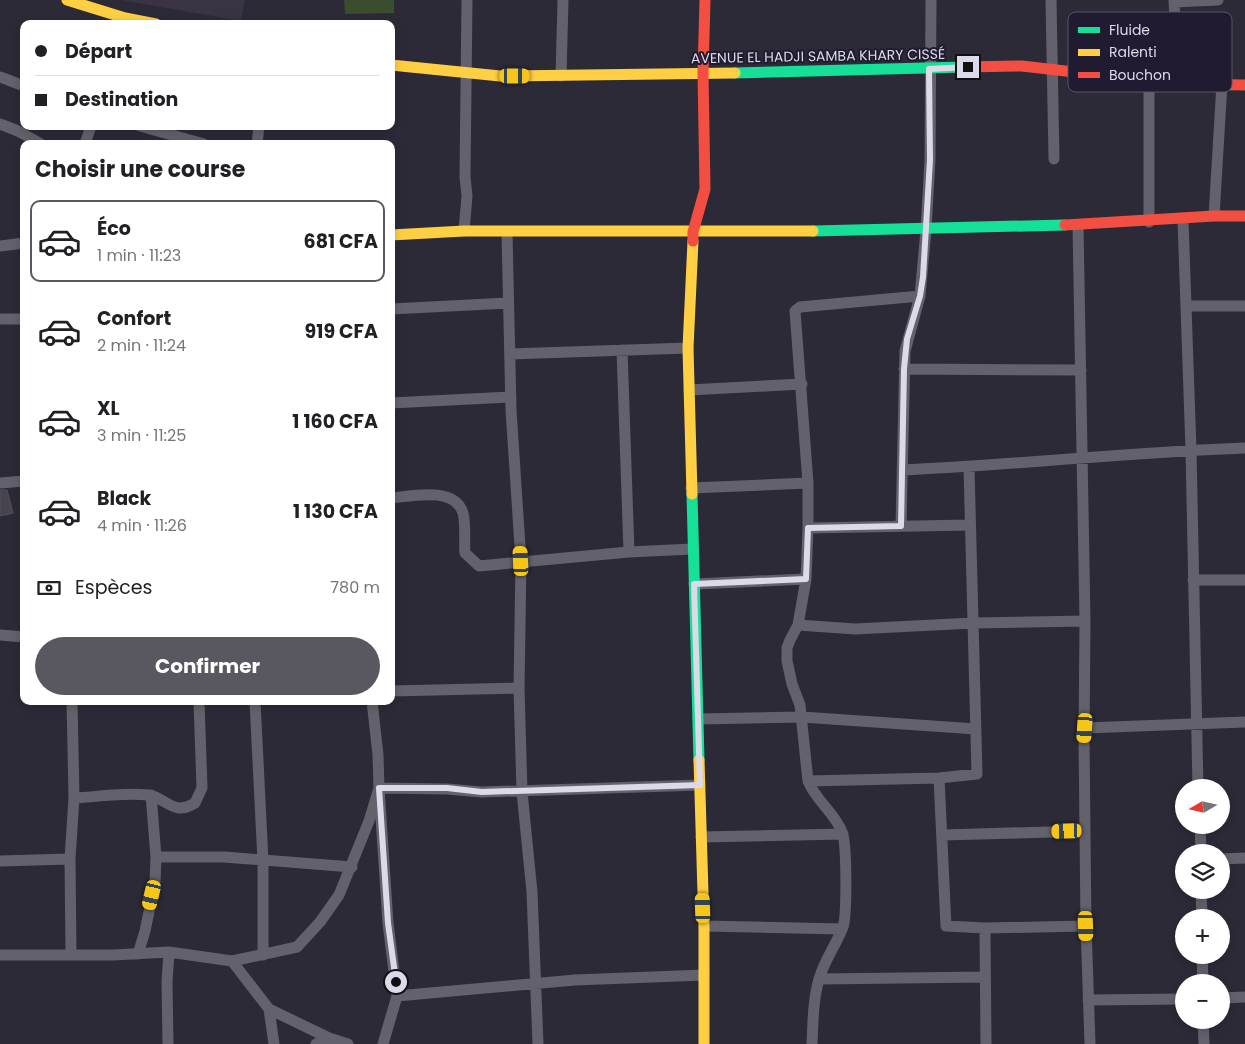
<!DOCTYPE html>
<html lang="fr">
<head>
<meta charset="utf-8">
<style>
  body { margin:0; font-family:Poppins,sans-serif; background:#f6f6f6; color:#202124; height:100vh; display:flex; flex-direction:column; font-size:19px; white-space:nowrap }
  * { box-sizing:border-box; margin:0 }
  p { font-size:16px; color:#757577 }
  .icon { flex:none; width:28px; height:28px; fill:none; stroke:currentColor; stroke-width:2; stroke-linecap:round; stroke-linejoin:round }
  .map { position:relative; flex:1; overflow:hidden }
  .drawer { position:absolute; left:20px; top:140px; width:375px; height:565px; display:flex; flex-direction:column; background:#fff; border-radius:10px; box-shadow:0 2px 8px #0003 }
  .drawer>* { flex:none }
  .guide { position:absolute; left:20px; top:20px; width:375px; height:110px; border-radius:10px; box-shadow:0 2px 8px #0003; display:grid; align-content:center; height:110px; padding:0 15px; background:#fff }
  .needle { width:32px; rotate:261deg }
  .tools { position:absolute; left:1175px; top:779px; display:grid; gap:10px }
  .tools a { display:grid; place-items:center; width:55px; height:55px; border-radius:50%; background:#fff; box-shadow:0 2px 8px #0003; font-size:25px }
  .end { position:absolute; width:22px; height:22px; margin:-11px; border:6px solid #dcdae9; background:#111; box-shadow:0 0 0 2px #111 }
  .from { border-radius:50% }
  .car { position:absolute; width:15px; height:30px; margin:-15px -8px; border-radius:6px; box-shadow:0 0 4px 1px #0007; background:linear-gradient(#f5c518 24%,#345 0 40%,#f5c518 0 76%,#345 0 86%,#f5c518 0) }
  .guide b { display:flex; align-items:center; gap:18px; height:48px; font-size:19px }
  .guide b+b { border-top:1px solid #e0e0e0 }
  .guide i { width:12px; height:12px; background:#202124 }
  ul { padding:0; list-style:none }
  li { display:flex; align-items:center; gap:15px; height:82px; margin:0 10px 8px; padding:0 5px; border:2px solid transparent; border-radius:10px }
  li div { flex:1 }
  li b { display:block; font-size:19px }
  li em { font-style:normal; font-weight:700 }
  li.on { border-color:#595861 }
  li>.icon { width:45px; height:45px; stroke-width:1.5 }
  h2 { padding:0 15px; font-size:22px; line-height:60px }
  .pay { display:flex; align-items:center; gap:12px; height:55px; padding:0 15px; font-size:19px }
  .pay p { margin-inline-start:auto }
  .button { display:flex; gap:10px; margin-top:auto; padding:10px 15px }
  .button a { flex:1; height:58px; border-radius:30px; background:#595861; color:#fff; font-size:20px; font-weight:700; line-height:58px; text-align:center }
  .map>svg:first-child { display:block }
  .education { fill:#393343 }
  .green { fill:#3a4d2e }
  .building { fill:#48434c; stroke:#56505a }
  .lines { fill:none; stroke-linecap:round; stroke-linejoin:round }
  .street { stroke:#63616c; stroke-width:11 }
  .fast { stroke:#16e098; stroke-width:11 }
  .slow { stroke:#ffcf43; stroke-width:11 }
  .jam { stroke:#f24e42; stroke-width:11 }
  .route { stroke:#dcdae9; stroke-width:6 }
  .labels { text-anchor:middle; stroke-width:4; stroke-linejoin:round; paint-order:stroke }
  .street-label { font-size:14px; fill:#dcdae9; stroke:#201b31 }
  .key { fill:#201b31; stroke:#585468; stroke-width:1 }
  .key-label { font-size:14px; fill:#dcdae9 }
</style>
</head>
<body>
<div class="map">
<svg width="1245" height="1044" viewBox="0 0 1245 1044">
  <rect width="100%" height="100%" fill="#2c2a37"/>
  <path class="education" d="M121,0H245L241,21Z"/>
  <path class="green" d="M344,0H394V13L345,14Z"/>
  <path class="building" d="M0,490H7L13,513L0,516Z"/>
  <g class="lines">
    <path class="street" d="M1051,0L1054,159
      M1174,0L1178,84
      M1174,2L1218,0
      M561,76L563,0
      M0,77L24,86
      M1149,80V222
      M0,124L18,131L41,144
      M140,126L204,144
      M85,144L91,126
      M257,144L259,126
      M1214,216L1222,84
      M1183,220L1191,450L1198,788
      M1078,225L1085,621L1084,738L1086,926L1090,1044
      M464,231L467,196L465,177L467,0
      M507,233L511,410L521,561L519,688L522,792L532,892L538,1044
      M0,246L24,243
      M1186,306H1245
      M391,309L508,303
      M0,319H24
      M622,350L629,552
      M510,354L688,348
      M904,369L1081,370
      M689,390L802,384
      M391,403L511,397
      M902,470C1017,465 1130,452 1245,448
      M0,483L24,481
      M691,488L808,483
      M391,498C412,496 455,486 463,513C466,524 464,542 465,553L479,566L629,552L693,549
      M901,526L905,351L920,296L926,230L930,160L931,0
      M808,528L970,525
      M1193,580H1245
      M694,584L806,579
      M798,625L855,629L973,623L1085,621
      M0,635L24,637
      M391,691L519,688
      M255,701L263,861V955
      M698,719L802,717L976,729
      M1085,728L1245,722
      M939,778L946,926L985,928L1086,926
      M808,781L939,778L977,774L969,468
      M74,798C98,797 124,792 148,795C166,797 173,817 195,803L202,788L199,701
      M1200,825L1201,852
      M942,835L1085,831
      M701,837L843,834
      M156,857H224L352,867
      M1221,859L1245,858
      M0,861L70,859
      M1201,890L1202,918
      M704,926L842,929
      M985,928L986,1044
      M71,954L70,859L74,798L72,701
      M138,954L145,931L155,883L156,857L151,795
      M0,955H113L169,952L232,961L269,1009L329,1038L348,1044
      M1202,955L1203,982
      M232,961L297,947L320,922L339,895L369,821L379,788L378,755L372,701
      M819,979L985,977
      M397,996L575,980L704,975
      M1221,998L1245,997
      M1088,1000L1184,999
      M269,1009L274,1044
      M1203,1020L1204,1044
      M168,1044L167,982L169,952
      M316,1044L329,1038
      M383,1044L397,996L388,923L379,788L447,789L482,792L700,785
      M812,1044C813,1022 813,1000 819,979C824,961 836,945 843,927C847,915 847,843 842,832C835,813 816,801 808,781L800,705L792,684L787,661V648L790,640L798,625L806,579L808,528V483L795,311L800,307L920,296"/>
    <path class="fast" d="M735,73L964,67
      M813,231L1065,225
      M692,494L699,760"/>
    <path class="slow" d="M67,0L125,18L156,24
      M391,65L500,76L735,73
      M391,235L464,231H813
      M692,494L688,348L693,241
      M699,760L704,926V1044"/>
    <path class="jam" d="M964,67L1022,66L1178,84L1245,85
      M1065,225L1214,216H1245
      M693,241V232L705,189L703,73L705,0"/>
  </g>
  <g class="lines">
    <path class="route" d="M396,982L388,923L379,788H447L482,792L700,785L694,584L806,579L808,528L901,526L904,369L907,339L920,296L923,277L930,160L929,69L968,67"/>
  </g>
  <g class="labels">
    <g class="street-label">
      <text transform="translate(818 56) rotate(-1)" y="5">AVENUE EL HADJI SAMBA KHARY CISSÉ</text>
    </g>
  </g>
  <rect x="1068" y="12" width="164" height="80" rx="8" class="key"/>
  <rect x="1078" y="27" width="22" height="6" fill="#16e098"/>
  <rect x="1078" y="49" width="22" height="7" fill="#ffcf43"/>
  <rect x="1078" y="72" width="22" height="6" fill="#f24e42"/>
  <g class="key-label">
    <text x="1109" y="35">Fluide</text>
    <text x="1109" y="57">Ralenti</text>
    <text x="1109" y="80">Bouchon</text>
  </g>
</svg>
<div class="tools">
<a><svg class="needle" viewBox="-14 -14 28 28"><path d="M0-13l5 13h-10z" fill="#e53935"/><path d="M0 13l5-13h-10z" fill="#757577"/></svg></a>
<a><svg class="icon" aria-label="layers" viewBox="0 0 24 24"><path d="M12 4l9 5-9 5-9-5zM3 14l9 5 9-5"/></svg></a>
<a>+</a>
<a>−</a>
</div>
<i class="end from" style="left:396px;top:982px"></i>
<i class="end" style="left:968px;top:67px"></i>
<i class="car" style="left:515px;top:76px;rotate:90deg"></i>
<i class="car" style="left:521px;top:561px;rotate:357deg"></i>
<i class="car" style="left:1085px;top:728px;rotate:184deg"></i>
<i class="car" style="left:1067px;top:831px;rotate:268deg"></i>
<i class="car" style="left:152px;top:895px;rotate:193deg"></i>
<i class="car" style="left:703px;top:908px;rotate:358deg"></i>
<i class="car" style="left:1086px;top:926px;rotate:178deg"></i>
<div class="guide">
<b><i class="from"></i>Départ</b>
<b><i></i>Destination</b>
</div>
<section class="drawer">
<h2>Choisir une course</h2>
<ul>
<li class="on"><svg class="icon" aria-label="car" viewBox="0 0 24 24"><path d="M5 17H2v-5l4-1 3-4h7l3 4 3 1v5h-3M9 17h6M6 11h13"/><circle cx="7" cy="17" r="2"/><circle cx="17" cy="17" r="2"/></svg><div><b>Éco</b><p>1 min · 11:23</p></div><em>681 CFA</em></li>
<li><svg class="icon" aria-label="car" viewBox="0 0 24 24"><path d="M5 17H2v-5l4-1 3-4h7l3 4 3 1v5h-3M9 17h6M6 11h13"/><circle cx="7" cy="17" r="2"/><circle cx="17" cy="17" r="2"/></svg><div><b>Confort</b><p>2 min · 11:24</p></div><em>919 CFA</em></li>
<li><svg class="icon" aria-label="car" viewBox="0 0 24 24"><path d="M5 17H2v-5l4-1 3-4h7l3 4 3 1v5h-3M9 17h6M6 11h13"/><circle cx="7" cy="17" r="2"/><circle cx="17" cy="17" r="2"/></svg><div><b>XL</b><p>3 min · 11:25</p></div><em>1 160 CFA</em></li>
<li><svg class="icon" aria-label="car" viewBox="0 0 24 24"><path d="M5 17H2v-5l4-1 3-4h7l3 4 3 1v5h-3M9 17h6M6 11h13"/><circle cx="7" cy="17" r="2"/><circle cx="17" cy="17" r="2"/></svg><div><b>Black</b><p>4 min · 11:26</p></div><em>1 130 CFA</em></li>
</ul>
<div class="pay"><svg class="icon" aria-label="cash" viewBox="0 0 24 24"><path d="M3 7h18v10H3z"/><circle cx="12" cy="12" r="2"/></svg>Espèces<p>780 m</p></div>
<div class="button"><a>Confirmer</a></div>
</section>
</div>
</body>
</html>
